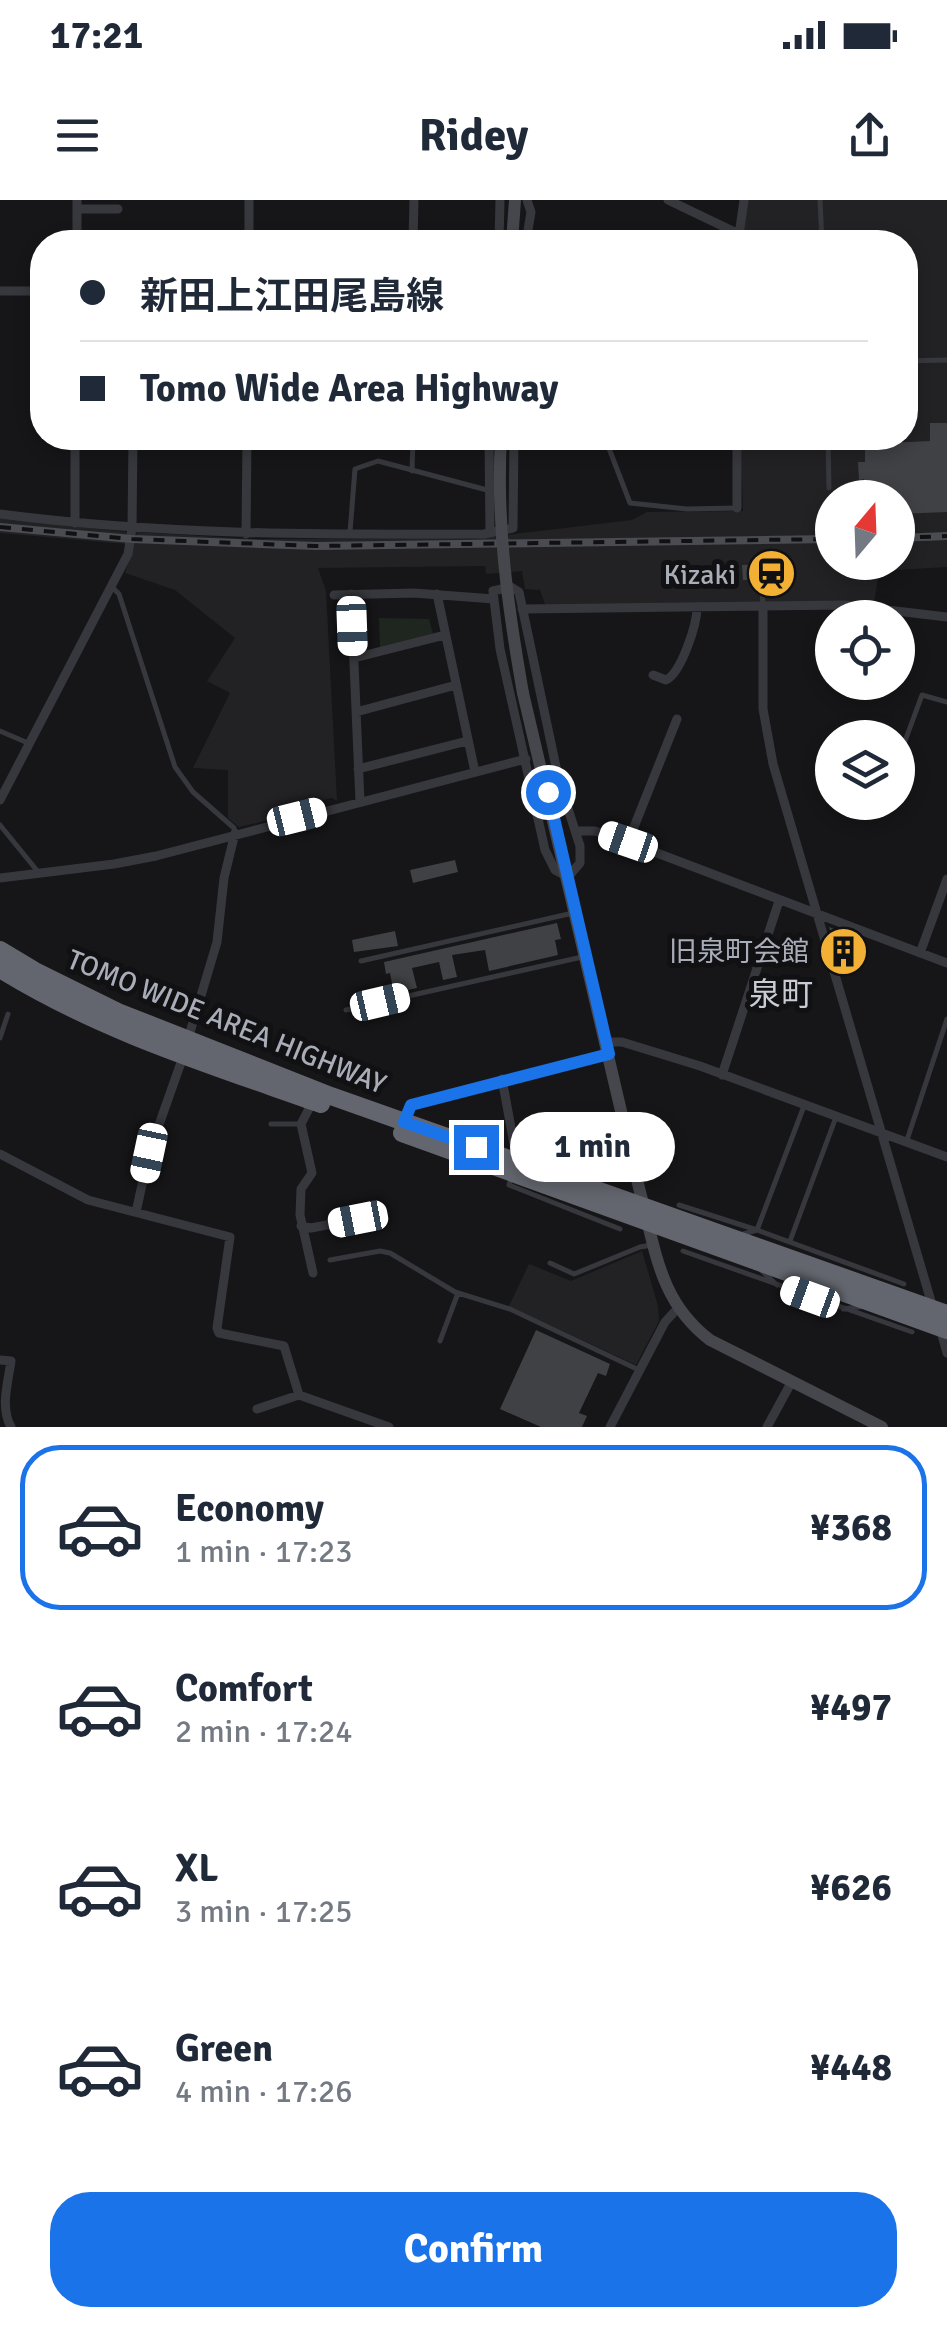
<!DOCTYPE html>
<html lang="en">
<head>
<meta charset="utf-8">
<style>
  body { margin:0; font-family:Signika,"Noto Sans JP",sans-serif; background:#f2f2f3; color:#1f2937; height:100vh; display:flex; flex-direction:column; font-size:38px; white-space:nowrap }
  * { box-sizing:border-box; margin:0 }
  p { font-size:32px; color:#747a83 }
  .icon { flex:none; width:55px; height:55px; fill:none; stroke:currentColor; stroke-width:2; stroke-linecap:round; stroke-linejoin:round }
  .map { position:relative; height:1227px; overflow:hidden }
  .sheet { display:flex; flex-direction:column; background:#fff; flex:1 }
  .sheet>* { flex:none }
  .top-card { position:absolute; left:30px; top:30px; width:888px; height:220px; border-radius:40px; box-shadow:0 5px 15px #0003; display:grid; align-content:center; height:220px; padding:0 50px; background:#fff }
  .needle { width:65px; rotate:19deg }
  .controls { position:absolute; left:815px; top:280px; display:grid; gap:20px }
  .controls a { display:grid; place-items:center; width:100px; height:100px; border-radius:50%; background:#fff; box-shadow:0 5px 15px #0003; font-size:50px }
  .end { position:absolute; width:45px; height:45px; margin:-22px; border:12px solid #1a73e8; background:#fff; box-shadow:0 0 0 5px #fff }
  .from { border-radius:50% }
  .bubble { position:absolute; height:70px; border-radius:35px; background:#fff; box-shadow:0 5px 15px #0003; font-size:32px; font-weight:800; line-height:70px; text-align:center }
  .car { position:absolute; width:30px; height:60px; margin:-30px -15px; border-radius:12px; box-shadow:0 0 8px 2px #0007; background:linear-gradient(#fff 24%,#345 0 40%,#fff 0 76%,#345 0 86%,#fff 0) }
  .top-card b { display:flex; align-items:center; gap:35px; height:95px; font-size:38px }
  .top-card b+b { border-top:2px solid #e0e1e3 }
  .top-card i { width:25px; height:25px; background:#1f2937 }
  ul { padding:18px 0 0; list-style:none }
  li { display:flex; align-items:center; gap:30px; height:165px; margin:0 20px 15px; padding:0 30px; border:5px solid transparent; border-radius:40px }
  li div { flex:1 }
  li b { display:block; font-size:38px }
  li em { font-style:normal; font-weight:800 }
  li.selected { border-color:#1a73e8 }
  li>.icon { width:90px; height:90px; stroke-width:1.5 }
  .cta { display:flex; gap:20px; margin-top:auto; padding:20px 50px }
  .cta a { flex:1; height:115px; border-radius:40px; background:#1a73e8; color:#fff; font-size:40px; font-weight:800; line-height:115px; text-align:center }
  .status { display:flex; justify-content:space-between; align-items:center; height:70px; padding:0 50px; background:#fff; direction:ltr }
  .status svg { height:28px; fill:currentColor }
  header { display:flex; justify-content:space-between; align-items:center; height:130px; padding:0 50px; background:#fff; font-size:45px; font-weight:800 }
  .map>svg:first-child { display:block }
  .built { fill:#222225; fill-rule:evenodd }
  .green { fill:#1e261f }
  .building { fill:#404145 }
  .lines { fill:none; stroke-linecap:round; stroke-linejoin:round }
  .lane { stroke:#37383d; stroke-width:5 }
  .street { stroke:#37383d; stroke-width:9 }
  .secondary { stroke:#45474d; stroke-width:12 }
  .highway { stroke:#63666e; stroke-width:18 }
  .rail-casing { stroke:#4a4c52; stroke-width:8 }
  .rail { stroke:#111113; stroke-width:4; stroke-dasharray:11; stroke-linecap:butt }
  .secondary-bridge { stroke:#45474d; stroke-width:12 }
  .route { stroke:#1a73e8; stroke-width:12 }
  .labels { text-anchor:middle; stroke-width:10; stroke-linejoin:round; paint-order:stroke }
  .poi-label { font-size:28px; fill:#a8adb8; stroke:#111113; text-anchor:end }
  .street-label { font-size:28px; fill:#a8adb8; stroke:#111113 }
  .quarter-label { font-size:32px; fill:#c9ccd4; stroke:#111113 }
</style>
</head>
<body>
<div class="status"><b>17:21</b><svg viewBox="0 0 49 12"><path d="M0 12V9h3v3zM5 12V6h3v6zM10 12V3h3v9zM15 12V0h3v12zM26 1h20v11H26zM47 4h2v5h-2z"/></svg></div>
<header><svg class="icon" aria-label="menu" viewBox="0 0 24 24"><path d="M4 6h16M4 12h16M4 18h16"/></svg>Ridey<svg class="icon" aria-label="share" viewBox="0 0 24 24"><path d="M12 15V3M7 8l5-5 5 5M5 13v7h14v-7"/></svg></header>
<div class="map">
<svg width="947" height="1227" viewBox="0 0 947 1227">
  <rect width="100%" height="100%" fill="#161618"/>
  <path class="built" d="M747,0H947V367L879,371L874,403L545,404L540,390L525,389L522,371L486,374L485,366L318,368L326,391L337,601L332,598L314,602L310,610L239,627L228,618V570L193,568L230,493L207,481L235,438L175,390L125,373L137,332L250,339H472L632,320L647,312L743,311L741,246L746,238H905V42H742ZM832,298H898V362H832Z
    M0,318L126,332V344L0,333Z
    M642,1051L658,1106L659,1121L636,1165L509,1106L529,1064L571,1081Z"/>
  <path class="green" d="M379,418L429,419L433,434L380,448Z"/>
  <path class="building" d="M930,223H947V312L898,314V298H865L864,279L859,280L858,262H865V244L930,241Z
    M782,364V379L743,380L742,365Z
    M455,660L458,672L413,683L410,670Z
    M557,723L561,739L555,740L558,755L489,771L485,750L452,755L457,777L443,780L439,762L412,768L417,788L394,793L390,773L386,774L384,762Z
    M829,727L860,739L848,768L842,770Z
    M395,731L398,746L354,752L352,740Z
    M536,1130L610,1164L606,1176L598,1173L579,1213L587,1216L582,1227H541L500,1209Z"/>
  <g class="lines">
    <path class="lane" d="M820,0L822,42
      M905,161L947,160
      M605,238L630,303L687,309L737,308
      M828,238L829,288
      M412,271L413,238
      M350,332L355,269L378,261L487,290
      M113,388L119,394L175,567L193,592L234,628L235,633
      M762,390L763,405
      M0,531L28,543
      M898,560L922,495L947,502
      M0,625L39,673
      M361,761L573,713
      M346,810L582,757
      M0,838L8,814
      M271,924H301
      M907,940L947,819
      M511,977L509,985L620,1029
      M679,1005L757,1030L904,1084
      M740,1035L757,1030L804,906
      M790,1041L836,917
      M683,1051L912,1132
      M330,1060L380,1051L390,1053L455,1092L510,1109L639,1170
      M550,1063L574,1074L640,1047L652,1045
      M762,1071L777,1085
      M843,1109L866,1106
      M440,1141L458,1093"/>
    <path class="street" d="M668,0L739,34
      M77,9H118
      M77,42V0
      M249,42V0
      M413,42L414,0
      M499,42L500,0
      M526,42L531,12L527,0
      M738,42L744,0
      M0,91H42
      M489,238L490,332
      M737,238V308
      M0,314C161,335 322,335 484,334L513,328L514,238
      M75,323V238
      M246,334L247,238
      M511,387L519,392L559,581L580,646V663L568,677L555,670L545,650L500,449L493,391Z
      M351,394L360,602
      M437,394L475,572
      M334,395L414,393L494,399
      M763,405V509L773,564L933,1108
      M522,409L845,405L947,417
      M354,458L445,435
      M653,475L666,480C681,473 697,425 697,407
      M356,512L456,485
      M358,569L467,541
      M0,600L128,354L132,328L133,238
      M577,631H595L628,642L947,763
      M628,642L677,519
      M0,678L114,664L156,656L526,559
      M920,753L947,679
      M188,839L217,742L224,678L235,633
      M606,842H622L700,866L947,957
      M722,875L779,701
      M502,879L514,944
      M313,901L301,924L312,973L301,989L300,1015L313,1073
      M404,922L411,905L415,903L609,854
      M0,954L88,1000L230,1037L217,1128L219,1133L284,1146L299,1195
      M136,1012L149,953L184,854
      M301,1026L311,1028L358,1019
      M940,1128L947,1153
      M0,1160L11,1161C8,1183 0,1207 11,1227
      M257,1209L299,1195L389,1227
      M610,1227L665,1122L677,1109
      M767,1227L791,1183"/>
    <path class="secondary" d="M512,42L515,0
      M523,493L640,992C656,1051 659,1101 710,1140L882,1227"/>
    <path class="highway" d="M0,750L35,771L118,812L331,896L947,1114
      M0,769C100,831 211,865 321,904
      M402,933L947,1130"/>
    <defs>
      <path id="rail" d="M0,327L132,339L316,346L832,339
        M898,338L947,336"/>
    </defs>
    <use href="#rail" class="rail-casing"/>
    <use href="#rail" class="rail"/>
    <path class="secondary-bridge" d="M501,238C496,324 508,408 523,493"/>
  </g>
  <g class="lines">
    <path class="route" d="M476,947L404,922L411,905L609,854L548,592"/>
  </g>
  <defs>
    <symbol id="station-disc" viewBox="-11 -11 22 22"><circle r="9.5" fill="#f2b134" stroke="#111113"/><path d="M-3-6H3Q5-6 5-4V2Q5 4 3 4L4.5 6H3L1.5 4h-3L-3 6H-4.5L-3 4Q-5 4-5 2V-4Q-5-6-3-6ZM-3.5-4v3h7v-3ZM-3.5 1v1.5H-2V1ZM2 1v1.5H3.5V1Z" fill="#111"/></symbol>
    <symbol id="building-disc" viewBox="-11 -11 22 22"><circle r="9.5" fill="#f2b134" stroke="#111113"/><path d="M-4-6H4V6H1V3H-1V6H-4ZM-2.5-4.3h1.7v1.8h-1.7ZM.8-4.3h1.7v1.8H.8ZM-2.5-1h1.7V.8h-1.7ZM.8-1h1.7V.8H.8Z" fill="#111"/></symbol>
  </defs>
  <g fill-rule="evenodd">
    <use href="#station-disc" x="744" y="346" width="55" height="55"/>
    <use href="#building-disc" x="816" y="724" width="55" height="55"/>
  </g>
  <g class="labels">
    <g class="poi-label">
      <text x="736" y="384">Kizaki</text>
      <text x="809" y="761">旧泉町会館</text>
    </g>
    <g class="street-label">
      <text transform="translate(227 821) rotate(22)" y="10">TOMO WIDE AREA HIGHWAY</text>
    </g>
    <g class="quarter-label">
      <text x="781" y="805">泉町</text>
    </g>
  </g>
</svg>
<div class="controls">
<a><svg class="needle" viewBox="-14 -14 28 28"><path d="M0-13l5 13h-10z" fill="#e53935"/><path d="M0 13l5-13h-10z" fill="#747a83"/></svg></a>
<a><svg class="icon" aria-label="locate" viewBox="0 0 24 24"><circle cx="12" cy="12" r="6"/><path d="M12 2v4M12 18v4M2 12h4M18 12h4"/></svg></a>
<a><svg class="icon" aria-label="layers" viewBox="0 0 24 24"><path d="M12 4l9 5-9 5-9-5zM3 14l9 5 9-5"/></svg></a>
</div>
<i class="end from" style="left:548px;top:592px"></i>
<i class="end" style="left:476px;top:947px"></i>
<div class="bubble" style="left:510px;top:912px;width:165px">1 min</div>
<i class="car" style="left:352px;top:426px;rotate:178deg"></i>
<i class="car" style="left:297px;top:617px;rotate:76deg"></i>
<i class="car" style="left:628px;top:642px;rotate:289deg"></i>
<i class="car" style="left:380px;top:802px;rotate:77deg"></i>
<i class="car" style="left:149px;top:953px;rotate:192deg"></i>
<i class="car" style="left:358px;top:1019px;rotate:259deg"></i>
<i class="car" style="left:810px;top:1097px;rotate:290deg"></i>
<div class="top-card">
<b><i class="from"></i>新田上江田尾島線</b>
<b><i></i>Tomo Wide Area Highway</b>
</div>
</div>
<section class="sheet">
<ul>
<li class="selected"><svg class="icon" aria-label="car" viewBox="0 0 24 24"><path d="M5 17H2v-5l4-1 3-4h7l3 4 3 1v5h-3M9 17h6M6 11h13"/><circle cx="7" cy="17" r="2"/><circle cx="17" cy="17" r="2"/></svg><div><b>Economy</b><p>1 min · 17:23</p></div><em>¥368</em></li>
<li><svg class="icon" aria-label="car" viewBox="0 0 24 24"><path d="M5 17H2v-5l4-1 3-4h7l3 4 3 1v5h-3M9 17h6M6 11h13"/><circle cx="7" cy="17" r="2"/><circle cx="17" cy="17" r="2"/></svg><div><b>Comfort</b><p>2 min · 17:24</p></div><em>¥497</em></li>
<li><svg class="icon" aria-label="car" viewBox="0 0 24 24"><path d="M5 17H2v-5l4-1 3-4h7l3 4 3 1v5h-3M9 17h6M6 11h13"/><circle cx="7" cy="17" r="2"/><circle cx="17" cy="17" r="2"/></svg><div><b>XL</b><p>3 min · 17:25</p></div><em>¥626</em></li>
<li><svg class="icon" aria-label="car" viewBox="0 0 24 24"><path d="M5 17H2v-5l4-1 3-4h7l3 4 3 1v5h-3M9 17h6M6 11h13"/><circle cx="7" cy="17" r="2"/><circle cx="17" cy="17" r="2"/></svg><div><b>Green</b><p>4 min · 17:26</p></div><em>¥448</em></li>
</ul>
<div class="cta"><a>Confirm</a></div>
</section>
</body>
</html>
